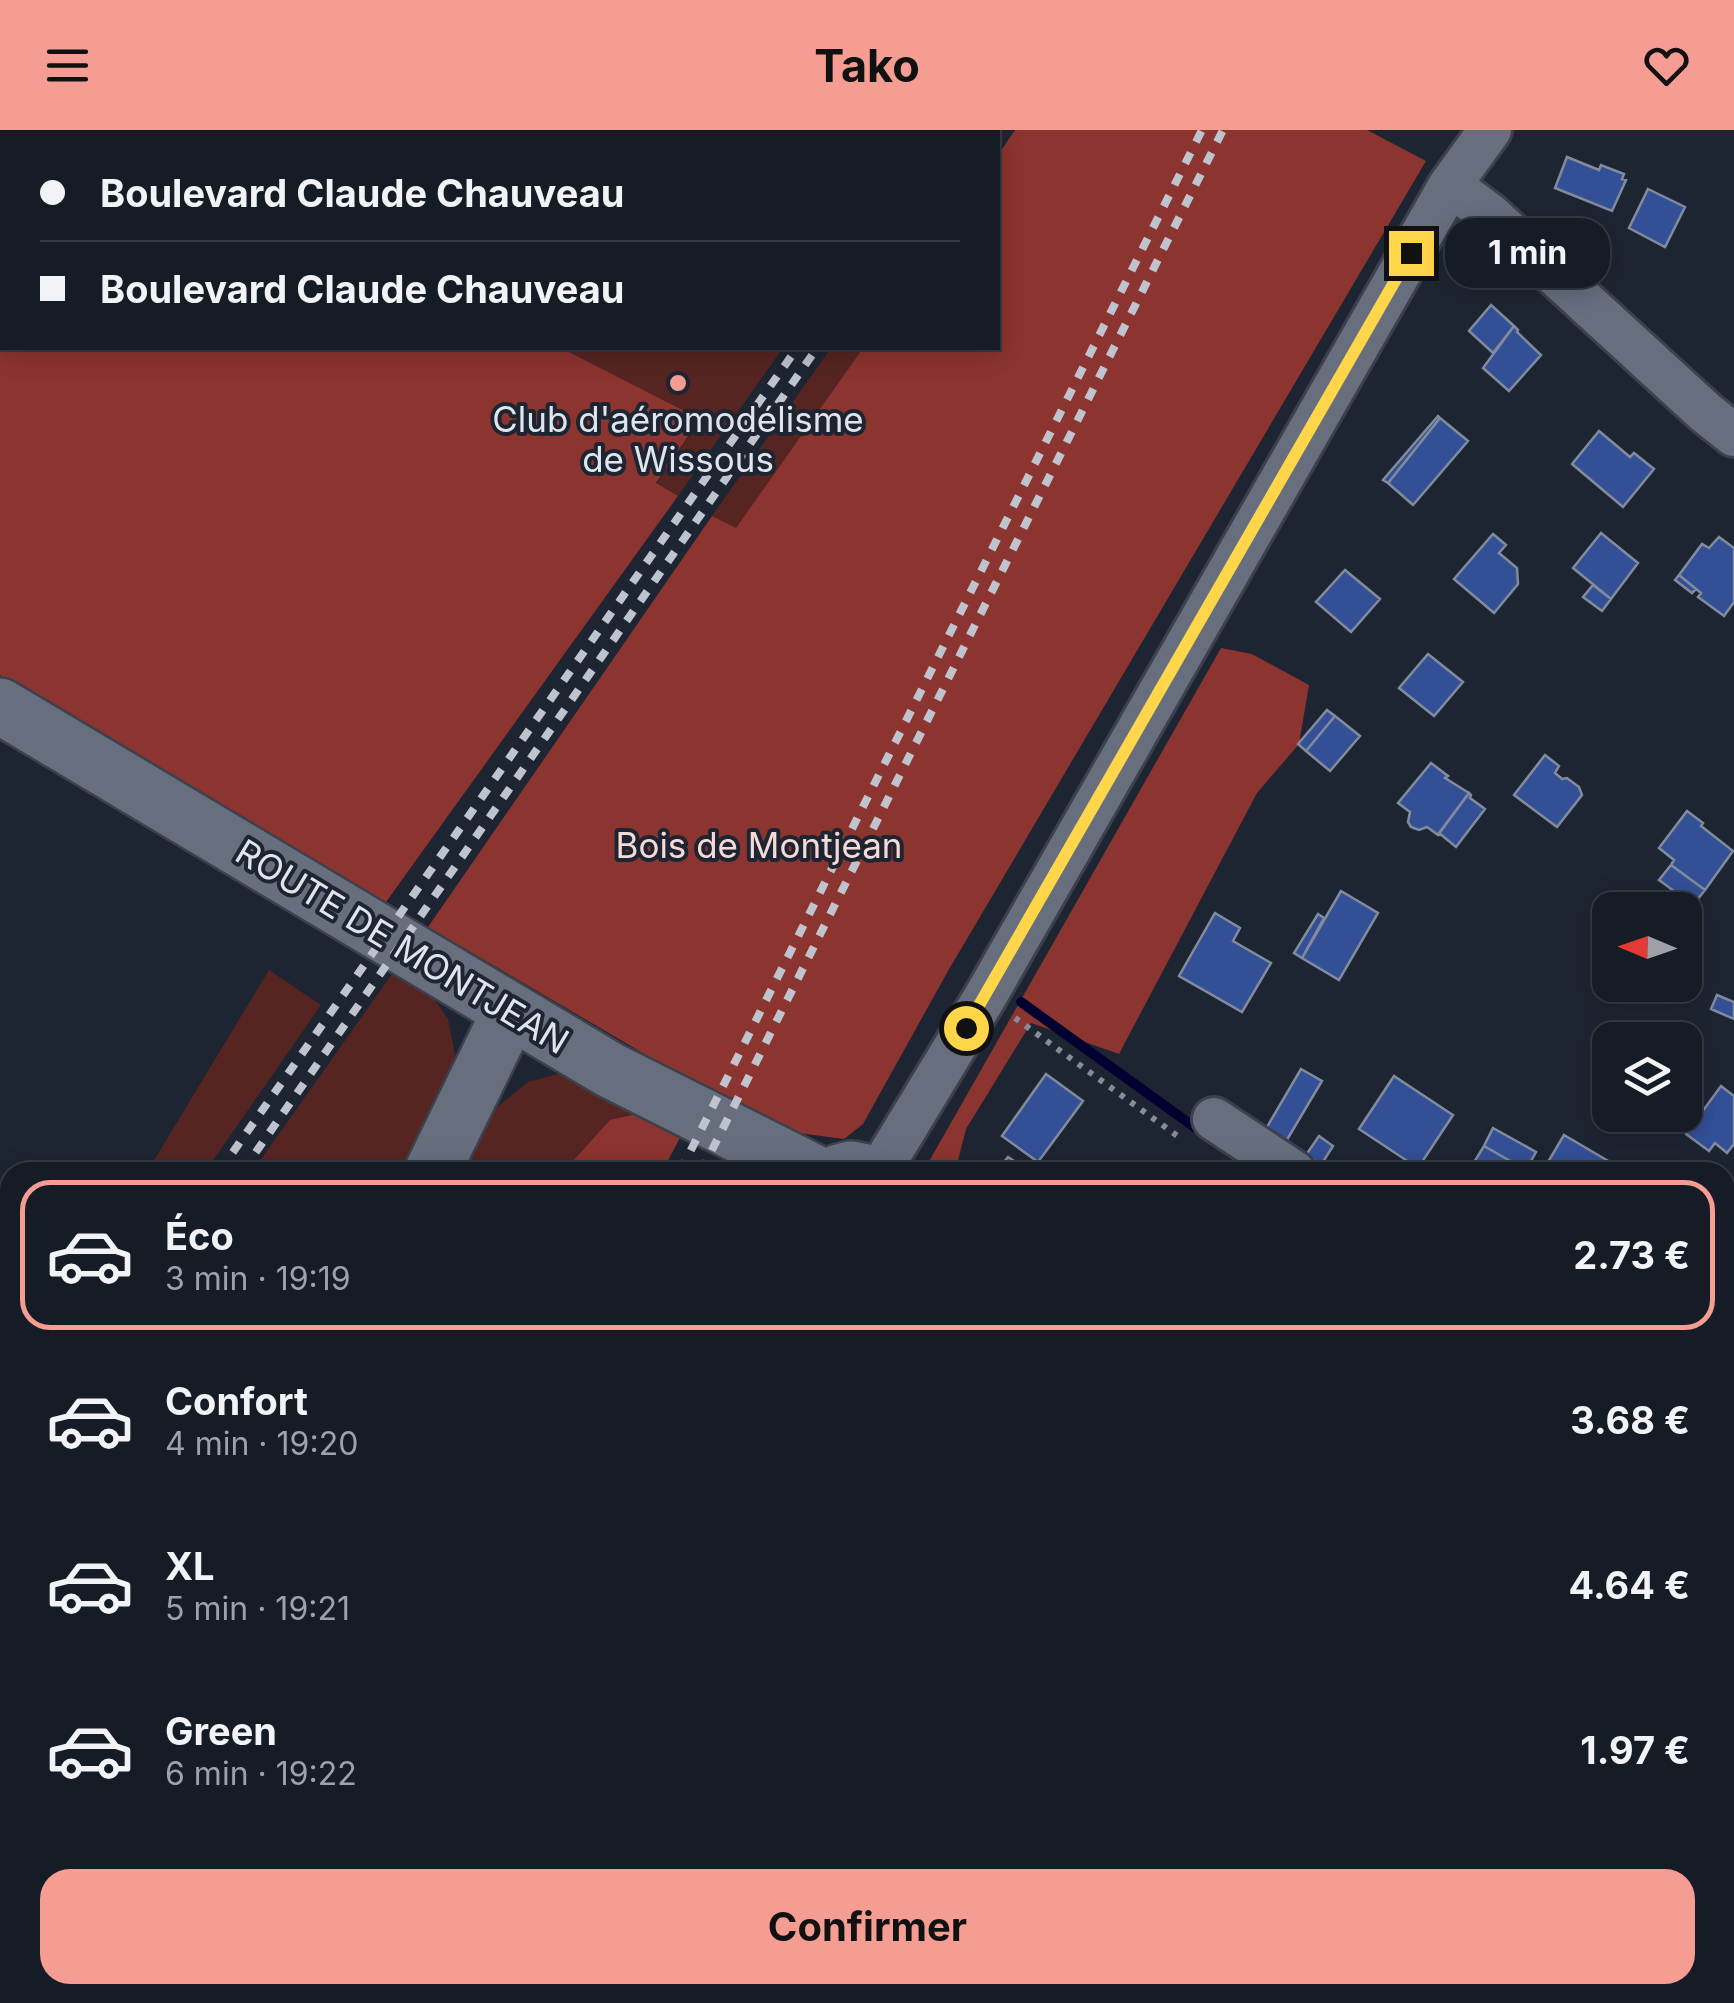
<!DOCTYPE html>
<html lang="fr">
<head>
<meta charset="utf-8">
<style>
  body { margin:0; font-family:Inter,sans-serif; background:#1f252e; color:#f1f3f6; height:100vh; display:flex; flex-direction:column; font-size:38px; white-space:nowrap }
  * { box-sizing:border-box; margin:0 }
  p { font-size:32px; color:#9ea1a7 }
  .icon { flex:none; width:55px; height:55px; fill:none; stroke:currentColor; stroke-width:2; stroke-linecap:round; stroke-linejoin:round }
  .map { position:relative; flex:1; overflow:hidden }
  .details { position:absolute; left:0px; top:1032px; width:1735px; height:842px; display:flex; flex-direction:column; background:#161c26; border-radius:30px 30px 0 0; box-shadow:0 5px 25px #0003,0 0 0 2px #353a43 }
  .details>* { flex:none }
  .guide { position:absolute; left:0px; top:0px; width:1000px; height:220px; box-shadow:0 5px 25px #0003,0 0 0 2px #353a43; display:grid; align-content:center; height:220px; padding:0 40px; background:#161c26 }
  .needle { width:65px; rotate:272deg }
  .controls { position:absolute; left:1592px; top:762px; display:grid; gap:20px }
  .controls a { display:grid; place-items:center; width:110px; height:110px; border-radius:20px; background:#161c26; box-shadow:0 5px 25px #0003,0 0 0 2px #353a43; font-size:50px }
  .end { position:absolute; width:45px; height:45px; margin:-22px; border:12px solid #ffd54a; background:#111; box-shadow:0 0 0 5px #111 }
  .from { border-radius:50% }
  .bubble { position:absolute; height:70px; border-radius:30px; background:#161c26; box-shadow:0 5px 25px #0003,0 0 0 2px #353a43; font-size:32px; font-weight:700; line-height:70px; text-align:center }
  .guide b { display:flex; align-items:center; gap:35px; height:95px; font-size:38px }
  .guide b+b { border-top:2px solid #353a43 }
  .guide i { width:25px; height:25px; background:#f1f3f6 }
  ul { padding:18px 0 0; list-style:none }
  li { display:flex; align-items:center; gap:30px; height:150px; margin:0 20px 15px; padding:0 20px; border:5px solid transparent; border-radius:30px }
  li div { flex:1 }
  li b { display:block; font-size:38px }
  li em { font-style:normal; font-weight:700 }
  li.active { border-color:#f59c93 }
  li>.icon { width:90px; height:90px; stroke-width:1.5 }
  .action { display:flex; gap:20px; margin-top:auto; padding:20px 40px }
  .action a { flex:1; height:115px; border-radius:30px; background:#f59c93; color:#111; font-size:40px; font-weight:700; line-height:115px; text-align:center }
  header { display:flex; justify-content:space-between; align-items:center; height:130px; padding:0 40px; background:#f59c93; color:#111; font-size:45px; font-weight:700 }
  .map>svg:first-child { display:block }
  .green { fill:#562521 }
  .forest { fill:#8c342f }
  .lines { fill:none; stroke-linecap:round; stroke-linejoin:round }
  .stream { stroke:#000031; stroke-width:10 }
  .building { fill:#335097; stroke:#828b9c; stroke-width:2.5 }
  .street-casing { stroke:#3c414d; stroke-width:48 }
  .secondary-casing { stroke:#3c414d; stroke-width:60 }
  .path { stroke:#878d98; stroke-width:6; stroke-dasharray:5 8; stroke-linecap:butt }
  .street { stroke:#676f7f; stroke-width:42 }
  .secondary { stroke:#676f7f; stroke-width:55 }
  .rail { stroke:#bec3cd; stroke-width:8; stroke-dasharray:12 12; stroke-linecap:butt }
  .route { stroke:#ffd54a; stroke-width:12 }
  .poi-dot { fill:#f59c93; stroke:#1e2532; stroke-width:4 }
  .labels { text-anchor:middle; stroke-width:8; stroke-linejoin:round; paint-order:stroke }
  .poi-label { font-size:35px; fill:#dfe4ed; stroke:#1e2532 }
  .park-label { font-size:35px; fill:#f5dad7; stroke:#1e2532 }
  .street-label { font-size:35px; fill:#dfe4ed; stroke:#1e2532 }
</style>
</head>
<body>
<header><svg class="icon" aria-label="menu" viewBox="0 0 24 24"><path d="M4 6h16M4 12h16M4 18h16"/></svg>Tako<svg class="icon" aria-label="heart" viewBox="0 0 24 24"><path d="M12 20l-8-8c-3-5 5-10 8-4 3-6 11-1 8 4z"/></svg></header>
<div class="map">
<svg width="1734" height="1873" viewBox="0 0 1734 1873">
  <rect width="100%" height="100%" fill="#1e2532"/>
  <path class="green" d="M138,0H936L934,2H143Z
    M561,218H783L678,366L656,354L700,290Z
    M831,218H863L736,399L712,386Z
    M397,837L425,856L448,889L455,925L450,968L413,1042H252Z
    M269,840L321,875L205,1042H147Z
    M561,943L641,983L610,991L563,1042H453L477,993L528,952Z
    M10,1269V1322L0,1336V1286Z
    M10,1387V1760L0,1759V1401Z
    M32,1865H114L116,1873H27Z
    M305,1865H360L357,1873H301Z"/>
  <path class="forest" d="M0,0H138L143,2H2V218H561L700,289L656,353L678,366L386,772L0,545Z
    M1015,0H1367L1426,31L948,841L863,994L844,1009L799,1003L699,956L428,797L712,386L736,398L863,218H998V25Z
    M1221,518L1252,524L1309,555L1299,614L1257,663L1119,924L1031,893L966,999L955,1042H923Z
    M641,983L683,1002L662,1042H563L610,990Z"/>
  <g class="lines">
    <path class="stream" d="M1021,872L1204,1004"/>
  </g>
  <path class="building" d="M1567,27L1599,40L1601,35L1624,44L1622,49L1626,50L1612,81L1555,58Z
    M1648,59L1685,77L1665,117L1629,98Z
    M1491,175L1514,196L1493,223L1469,201Z
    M1514,196L1518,200L1517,202L1541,225L1509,261L1483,238Z
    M1438,286L1440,288L1388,353L1383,350Z
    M1440,288L1468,311L1413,375L1388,353Z
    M1599,301L1630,327L1634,323L1654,339L1623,377L1572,334Z
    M1601,403L1638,433L1611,469L1573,438Z
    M1493,404L1506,415L1499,423L1517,438L1518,454L1494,483L1454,449Z
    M1719,407L1734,418V472L1724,486L1698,467L1701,463L1679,445L1702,414L1709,418Z
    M1345,440L1380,469L1351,502L1316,472Z
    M1679,445L1696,459L1692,463L1675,450Z
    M1593,455L1611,469L1602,481L1583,467Z
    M1428,524L1463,552L1434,586L1399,558Z
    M1327,580L1335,586L1306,621L1298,614Z
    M1335,586L1360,606L1330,641L1306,621Z
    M1545,625L1559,636L1555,643L1562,649L1567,648L1579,657L1582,665L1557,697L1514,665Z
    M1431,633L1448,646L1445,648L1469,663L1438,705L1427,697L1419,700L1411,697L1408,692L1410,682L1398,673Z
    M1469,663L1471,665L1470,668L1485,679L1456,717L1439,703Z
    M1687,681L1703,693L1701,696L1733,721L1705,760L1671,735L1674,730L1659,718Z
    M1671,735L1705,760L1693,775L1659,750Z
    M1341,761L1378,783L1339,850L1302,828Z
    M1215,783L1240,798L1233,811L1271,833L1242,882L1179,846Z
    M1318,784L1324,788L1302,828L1294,823Z
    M1717,865L1734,872V889L1711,879Z
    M1650,896L1664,910H1636Z
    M1685,926L1698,940L1685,951Z
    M1301,939L1322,951L1285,1013L1264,1002Z
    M1046,944L1083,971L1038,1032L1002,1006Z
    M1394,946L1453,985L1418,1038L1359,999Z
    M1721,956L1734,966V1014L1727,1023L1715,1013L1709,1021L1686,1004Z
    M1493,998L1536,1022L1526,1040L1484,1016Z
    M1564,1005L1627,1042H1542Z
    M1319,1006L1333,1016L1321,1035L1306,1025Z
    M1484,1016L1526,1040L1525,1042H1468Z
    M1008,1027L1031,1042H996Z
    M1725,1171L1734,1176V1210L1725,1224Z
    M1734,1548V1597L1725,1591V1560Z
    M1734,1714V1763L1725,1775V1720L1728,1722Z
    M1725,1822L1734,1829V1857L1728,1864L1732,1867L1727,1873H1712L1700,1865H1725Z
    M704,1865H751L749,1873H702Z
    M1073,1865H1120L1122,1866L1117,1873H1068Z
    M1334,1865H1363L1375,1873H1329Z
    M1363,1865H1391L1386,1873H1375Z
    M1489,1865H1544L1549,1868L1546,1873H1483Z
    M1651,1865H1662L1670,1872L1675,1865H1700L1712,1873H1645Z"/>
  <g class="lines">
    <defs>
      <path id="street" d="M1450,55L1489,84L1705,282L1734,305
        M1214,989L1294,1042
        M879,1042L985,867L1450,55L1490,0
        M1725,1333L1734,1339
        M1725,1406L1734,1389
        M627,1873L628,1865
        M1434,1873L1439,1865"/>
      <path id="secondary" d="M0,576L610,940L813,1042
        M432,1042L510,882
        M839,1042L851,1039L867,1042
        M1725,1648L1734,1654
        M0,1777L10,1779"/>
    </defs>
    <use href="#street" class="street-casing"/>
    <use href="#secondary" class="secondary-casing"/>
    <path class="path" d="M1015,888L1183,1010
      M1734,1088L1729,1096L1734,1099
      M128,1865L129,1873
      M1,1873L10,1858"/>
    <use href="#street" class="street"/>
    <use href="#secondary" class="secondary"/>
    <path class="rail" d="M948,2L950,0
      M968,2L970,0
      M219,1042L797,218
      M242,1042L817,218
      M680,1042L1202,0
      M701,1042L1223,0
      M0,1356L10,1342
      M0,1387L10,1373
      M260,1873L264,1865
      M281,1873L285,1865"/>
  </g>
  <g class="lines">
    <path class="route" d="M966,898L1411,123"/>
  </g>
  <circle class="poi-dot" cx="678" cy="253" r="10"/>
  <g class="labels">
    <g class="poi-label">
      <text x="678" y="302">Club d'aéromodélisme<tspan x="678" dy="40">de Wissous</tspan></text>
    </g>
    <g class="park-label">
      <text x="759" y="728">Bois de Montjean</text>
    </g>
    <g class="street-label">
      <text transform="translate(402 817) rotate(31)" y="12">ROUTE DE MONTJEAN</text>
    </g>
  </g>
</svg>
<div class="controls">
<a><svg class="needle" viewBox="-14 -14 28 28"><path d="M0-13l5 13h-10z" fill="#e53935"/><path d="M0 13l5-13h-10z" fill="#9ea1a7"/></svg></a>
<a><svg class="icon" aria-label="layers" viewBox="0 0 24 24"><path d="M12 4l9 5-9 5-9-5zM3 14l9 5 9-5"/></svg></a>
</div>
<i class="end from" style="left:966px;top:898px"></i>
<i class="end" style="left:1411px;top:123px"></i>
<div class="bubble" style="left:1445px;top:88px;width:165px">1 min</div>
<div class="guide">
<b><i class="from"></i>Boulevard Claude Chauveau</b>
<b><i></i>Boulevard Claude Chauveau</b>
</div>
<section class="details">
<ul>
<li class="active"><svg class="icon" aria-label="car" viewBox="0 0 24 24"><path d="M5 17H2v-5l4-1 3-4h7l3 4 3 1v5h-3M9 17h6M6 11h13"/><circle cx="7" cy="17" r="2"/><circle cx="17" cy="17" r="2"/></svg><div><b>Éco</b><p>3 min · 19:19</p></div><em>2.73 €</em></li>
<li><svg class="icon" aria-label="car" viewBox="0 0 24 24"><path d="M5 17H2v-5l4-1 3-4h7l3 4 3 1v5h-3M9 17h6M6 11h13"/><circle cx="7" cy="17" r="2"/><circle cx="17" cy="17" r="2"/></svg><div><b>Confort</b><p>4 min · 19:20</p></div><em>3.68 €</em></li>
<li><svg class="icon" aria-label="car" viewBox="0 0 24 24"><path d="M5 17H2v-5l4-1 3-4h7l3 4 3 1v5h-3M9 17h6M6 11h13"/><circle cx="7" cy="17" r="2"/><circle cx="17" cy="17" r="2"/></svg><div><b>XL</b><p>5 min · 19:21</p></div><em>4.64 €</em></li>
<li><svg class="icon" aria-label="car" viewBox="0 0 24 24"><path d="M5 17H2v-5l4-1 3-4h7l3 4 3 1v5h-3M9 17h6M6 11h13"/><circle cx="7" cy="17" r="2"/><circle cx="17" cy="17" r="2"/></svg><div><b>Green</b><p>6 min · 19:22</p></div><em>1.97 €</em></li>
</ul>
<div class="action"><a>Confirmer</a></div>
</section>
</div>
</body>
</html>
